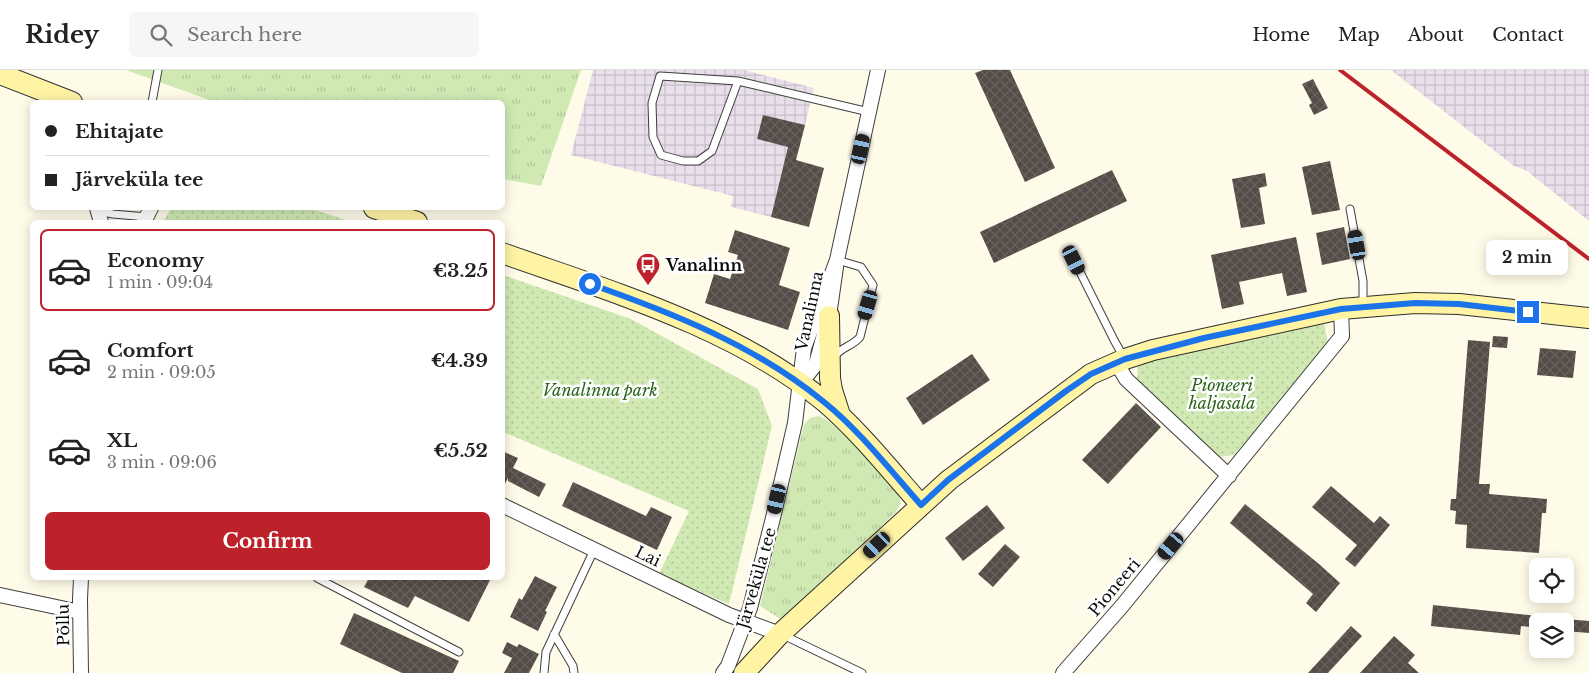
<!DOCTYPE html>
<html lang="en">
<head>
<meta charset="utf-8">
<style>
  body { margin:0; font-family:"Libre Baskerville",serif; background:#f6f6f6; color:#222; height:100vh; display:flex; flex-direction:column; font-size:19px; white-space:nowrap }
  * { box-sizing:border-box; margin:0 }
  p { font-size:16px; color:#767676 }
  .icon { flex:none; width:28px; height:28px; fill:none; stroke:currentColor; stroke-width:2; stroke-linecap:round; stroke-linejoin:round }
  .map { position:relative; flex:1; overflow:hidden }
  .side { position:absolute; left:30px; top:150px; width:475px; height:360px; display:flex; flex-direction:column; background:#fff; border-radius:8px; box-shadow:0 2px 12px #0003 }
  .side>* { flex:none }
  .guide { position:absolute; left:30px; top:30px; width:475px; height:110px; border-radius:8px; box-shadow:0 2px 12px #0003; display:grid; align-content:center; height:110px; padding:0 15px; background:#fff }
  .tools { position:absolute; left:1529px; top:488px; display:grid; gap:10px }
  .tools a { display:grid; place-items:center; width:45px; height:45px; border-radius:8px; background:#fff; box-shadow:0 2px 12px #0003; font-size:25px }
  .end { position:absolute; width:22px; height:22px; margin:-11px; border:6px solid #1a73e8; background:#fff; box-shadow:0 0 0 2px #fff }
  .from { border-radius:50% }
  .bubble { position:absolute; height:35px; border-radius:8px; background:#fff; box-shadow:0 2px 12px #0003; font-size:16px; font-weight:700; line-height:35px; text-align:center }
  .car { position:absolute; width:15px; height:30px; margin:-15px -8px; border-radius:6px; box-shadow:0 0 4px 1px #0007; background:linear-gradient(#222 24%,#8ab4d8 0 40%,#222 0 76%,#8ab4d8 0 86%,#222 0) }
  .guide b { display:flex; align-items:center; gap:18px; height:48px; font-size:19px }
  .guide b+b { border-top:1px solid #e0e0e0 }
  .guide i { width:12px; height:12px; background:#222 }
  ul { padding:9px 0 0; list-style:none }
  li { display:flex; align-items:center; gap:15px; height:82px; margin:0 10px 8px; padding:0 5px; border:2px solid transparent; border-radius:8px }
  li div { flex:1 }
  li b { display:block; font-size:19px }
  li em { font-style:normal; font-weight:700 }
  li.on { border-color:#bd222a }
  li>.icon { width:45px; height:45px; stroke-width:1.5 }
  .action { display:flex; gap:10px; margin-top:auto; padding:10px 15px }
  .action a { flex:1; height:58px; border-radius:8px; background:#bd222a; color:#fff; font-size:20px; font-weight:700; line-height:58px; text-align:center }
  header { display:flex; align-items:center; gap:30px; box-sizing:border-box; height:70px; padding:0 25px; background:#fff; border-bottom:1px solid #e0e0e0 }
  header strong { font-size:24px }
  nav { display:flex; gap:28px; margin-inline-start:auto; font-size:18px }
  .search { width:350px; height:45px; background:#f6f6f6; display:flex; align-items:center; gap:12px; box-sizing:border-box; padding:0 18px; border-radius:8px; color:#767676; font-size:19px }
  .map>svg:first-child { display:block }
  .industrial { fill:url(#industrial-grid) }
  .grass { fill:url(#grass-tufts) }
  .park { fill:url(#park-dots) }
  .building { fill:url(#building-cross-hatch) }
  .lines { fill:none; stroke-linecap:round; stroke-linejoin:round }
  .lane-casing { stroke:#3e3e3e; stroke-width:9 }
  .street-casing { stroke:#3e3e3e; stroke-width:16 }
  .secondary-casing { stroke:#2d2d2d; stroke-width:22 }
  .lane { stroke:#fff; stroke-width:7 }
  .street { stroke:#fff; stroke-width:14 }
  .secondary { stroke:#fff4a4; stroke-width:20 }
  .rail { stroke:#bd222a; stroke-width:4 }
  .route { stroke:#1a73e8; stroke-width:6 }
  .labels { text-anchor:middle; stroke-width:5; stroke-linejoin:round; paint-order:stroke }
  .poi-label { font-size:16px; font-weight:bold; fill:#0b0b0b; stroke:#fff; text-anchor:start }
  .street-label { font-size:16px; fill:#0b0b0b; stroke:#fff }
  .park-label { font-size:16px; font-style:italic; fill:#2b631b; stroke:#fff }
</style>
</head>
<body>
<header>
<strong>Ridey</strong>
<div class="search"><svg class="icon" aria-label="search" viewBox="0 0 24 24"><circle cx="10" cy="10" r="6"/><path d="M15 15l6 6"/></svg>Search here</div>
<nav><a>Home</a><a>Map</a><a>About</a><a>Contact</a></nav>
</header>
<div class="map">
<svg width="1589" height="603" viewBox="0 0 1589 603">
  <defs>
    <pattern id="industrial-grid" width="8" height="8" patternUnits="userSpaceOnUse" patternTransform="scale(1.25)"><rect width="8" height="8" fill="#e9dfeb"/><path d="M0 4h8M4 0v8" fill="none" stroke="#c6bec8"/></pattern>
    <pattern id="grass-tufts" width="24" height="20" patternUnits="userSpaceOnUse" patternTransform="scale(1.25)"><rect width="24" height="20" fill="#d0e9b3"/><path d="M3 7l-1-3M5 7V3M7 7l1-3M15 17l-1-3M17 17v-4M19 17l1-3" fill="none" stroke="#b1c699"/></pattern>
    <pattern id="park-dots" width="8" height="8" patternUnits="userSpaceOnUse" patternTransform="scale(1.25)"><rect width="8" height="8" fill="#d0e9b3"/><path d="M2 2h.1M6 6h.1" fill="none" stroke="#b1c699" stroke-width="1.8" stroke-linecap="round"/></pattern>
    <pattern id="building-cross-hatch" width="8" height="8" patternUnits="userSpaceOnUse" patternTransform="scale(1.25)"><rect width="8" height="8" fill="#544c47"/><path d="M0 0l8 8M0 8l8-8" fill="none" stroke="#68615d"/></pattern>
  </defs>
  <rect width="100%" height="100%" fill="#fffbe9"/>
  <path class="industrial" d="M593,0H744L814,18L799,80L788,78L771,147L731,137L733,126L571,85Z
    M1391,0H1589V151L1527,101L1514,96Z"/>
  <path class="grass" d="M126,0H581L541,116L503,109L502,32H215Z
    M818,346C837,350 884,409 899,426L901,433L896,442L782,550L760,536L804,354L810,348Z"/>
  <path class="park" d="M171,138H309L352,152H163Z
    M503,205L631,249L758,319L772,356L729,534L659,504L689,441L503,362Z
    M1324,252L1328,274L1234,385L1218,387L1137,311L1138,292Z"/>
  <path class="building" d="M983,0H1010L1055,98L1025,112L975,3Z
    M1313,9L1328,38L1314,45L1309,35L1312,33L1302,14Z
    M763,45L805,55L796,90L824,98L809,157L771,147L788,77L757,69Z
    M1330,91L1340,140L1312,145L1302,97Z
    M1112,100L1127,131L994,193L980,162Z
    M1265,103L1267,116L1259,118L1265,154L1241,158L1232,109Z
    M1344,157L1350,189L1322,195L1316,163Z
    M735,160L790,178L779,215L800,222L788,260L705,233L714,204L730,209L738,185L728,182Z
    M1296,167L1307,222L1287,226L1282,203L1239,212L1244,234L1222,239L1211,185Z
    M1493,266L1508,267L1507,278L1492,277Z
    M1468,270L1490,272L1479,414H1490L1489,424L1547,429L1546,443H1542L1539,483L1466,478L1467,455L1455,454L1456,441L1450,440L1451,429H1456Z
    M1540,278L1576,281L1573,308L1537,305Z
    M972,284L990,310L923,355L906,328Z
    M1136,333L1161,357L1108,414L1082,390Z
    M502,381L518,388L513,398L546,414L539,427L508,411V408L502,419Z
    M573,412L646,446L651,437L672,447L657,480L562,436Z
    M1331,416L1374,453L1380,446L1390,455L1355,497L1345,489L1357,475L1312,437Z
    M1245,434L1319,494L1340,513L1316,542L1306,533L1313,524L1230,453Z
    M987,435L1005,458L963,491L945,468Z
    M1005,474L1020,487L993,517L978,504Z
    M535,506L557,517L545,541L547,542L538,561L510,547L519,528L522,530Z
    M369,508H491L469,552L415,526L408,538L364,517Z
    M1433,535L1538,546V558L1521,556L1520,565L1431,556Z
    M354,543L459,591L453,603H402L340,574Z
    M1565,549L1589,551V563L1565,561Z
    M1351,556L1362,566L1328,603H1308Z
    M1394,566L1415,585L1408,593L1419,603H1360Z
    M507,572L517,577L519,574L539,584L529,603H504L512,588L502,583Z"/>
  <g class="lines">
    <defs>
      <path id="lane" d="M738,11L660,6L652,33L653,67L661,85L683,91H698L712,81L738,11L869,42
        M152,32L158,0
        M1350,139L1363,211V235
        M98,141L113,144L147,147
        M1074,190L1114,270L1124,288
        M834,287C841,277 853,276 860,267L873,215L861,197L837,190
        M317,508L459,582
        M554,564L573,596L574,603
        M783,565L862,603
        M544,603L546,582L594,480"/>
      <path id="street" d="M97,138L101,152
        M144,152L151,138
        M1116,292L1126,309L1229,406
        M801,313L816,294L829,246L837,190L878,0
        M502,435L729,545L780,564
        M0,525L80,542
        M81,603L80,529L81,508
        M723,603L728,596L750,538L773,448L795,353L804,278L837,190
        M1063,603L1122,536L1342,266L1341,239"/>
      <path id="secondary" d="M0,4L72,32
        M374,138L417,152
        M502,183C612,222 734,257 825,332C860,362 890,400 921,435
        M829,246L830,308L832,320L840,345
        M744,603L780,564L949,410L1091,304L1125,289L1153,280L1341,239L1415,233L1459,234L1589,248"/>
    </defs>
    <use href="#lane" class="lane-casing"/>
    <use href="#street" class="street-casing"/>
    <use href="#secondary" class="secondary-casing"/>
    <use href="#lane" class="lane"/>
    <use href="#street" class="street"/>
    <use href="#secondary" class="secondary"/>
    <path class="rail" d="M1340,0L1589,189"/>
  </g>
  <g class="lines">
    <path class="route" d="M590,214C673,243 756,276 824,332C860,361 890,400 921,435L948,410L1066,321L1091,304L1125,289L1204,268L1341,239L1415,233L1459,234L1528,242"/>
  </g>
  <defs>
    <symbol id="bus-pin" viewBox="-11 -11 22 30"><path d="M0 17L-7.5 6A9.5 9.5 0 1 1 7.5 6Z" fill="#bd222a" stroke="#fff"/><path d="M-5-6H5V4H4V6H2V4H-2V6H-4V4H-5ZM-3.5-4V0h7V-4ZM-3.5 1.2v1.5H-2V1.2ZM2 1.2v1.5H3.5V1.2Z" fill="#fff"/></symbol>
  </defs>
  <g fill-rule="evenodd">
    <use href="#bus-pin" x="634" y="181" width="28" height="38"/>
  </g>
  <g class="labels">
    <g class="poi-label">
      <text x="666" y="201">Vanalinn</text>
    </g>
    <g class="street-label">
      <text transform="translate(809 241) rotate(-78)" y="6">Vanalinna</text>
      <text transform="translate(648 486) rotate(26)" y="6">Lai</text>
      <text transform="translate(756 508) rotate(-74)" y="6">Järveküla tee</text>
      <text transform="translate(1114 517) rotate(-50)" y="6">Pioneeri</text>
      <text transform="translate(63 555) rotate(-91)" y="6">Põllu</text>
    </g>
    <g class="park-label">
      <text x="1222" y="321">Pioneeri<tspan x="1222" dy="18">haljasala</tspan></text>
      <text x="600" y="326">Vanalinna park</text>
    </g>
  </g>
</svg>
<div class="tools">
<a><svg class="icon" aria-label="locate" viewBox="0 0 24 24"><circle cx="12" cy="12" r="6"/><path d="M12 2v4M12 18v4M2 12h4M18 12h4"/></svg></a>
<a><svg class="icon" aria-label="layers" viewBox="0 0 24 24"><path d="M12 4l9 5-9 5-9-5zM3 14l9 5 9-5"/></svg></a>
</div>
<i class="end from" style="left:590px;top:214px"></i>
<i class="end" style="left:1528px;top:242px"></i>
<div class="bubble" style="left:1486px;top:170px;width:82px">2 min</div>
<i class="car" style="left:861px;top:79px;rotate:12deg"></i>
<i class="car" style="left:1357px;top:175px;rotate:350deg"></i>
<i class="car" style="left:1074px;top:190px;rotate:154deg"></i>
<i class="car" style="left:868px;top:235px;rotate:196deg"></i>
<i class="car" style="left:777px;top:429px;rotate:193deg"></i>
<i class="car" style="left:877px;top:475px;rotate:227deg"></i>
<i class="car" style="left:1171px;top:476px;rotate:220deg"></i>
<div class="guide">
<b><i class="from"></i>Ehitajate</b>
<b><i></i>Järveküla tee</b>
</div>
<section class="side">
<ul>
<li class="on"><svg class="icon" aria-label="car" viewBox="0 0 24 24"><path d="M5 17H2v-5l4-1 3-4h7l3 4 3 1v5h-3M9 17h6M6 11h13"/><circle cx="7" cy="17" r="2"/><circle cx="17" cy="17" r="2"/></svg><div><b>Economy</b><p>1 min · 09:04</p></div><em>€3.25</em></li>
<li><svg class="icon" aria-label="car" viewBox="0 0 24 24"><path d="M5 17H2v-5l4-1 3-4h7l3 4 3 1v5h-3M9 17h6M6 11h13"/><circle cx="7" cy="17" r="2"/><circle cx="17" cy="17" r="2"/></svg><div><b>Comfort</b><p>2 min · 09:05</p></div><em>€4.39</em></li>
<li><svg class="icon" aria-label="car" viewBox="0 0 24 24"><path d="M5 17H2v-5l4-1 3-4h7l3 4 3 1v5h-3M9 17h6M6 11h13"/><circle cx="7" cy="17" r="2"/><circle cx="17" cy="17" r="2"/></svg><div><b>XL</b><p>3 min · 09:06</p></div><em>€5.52</em></li>
</ul>
<div class="action"><a>Confirm</a></div>
</section>
</div>
</body>
</html>
